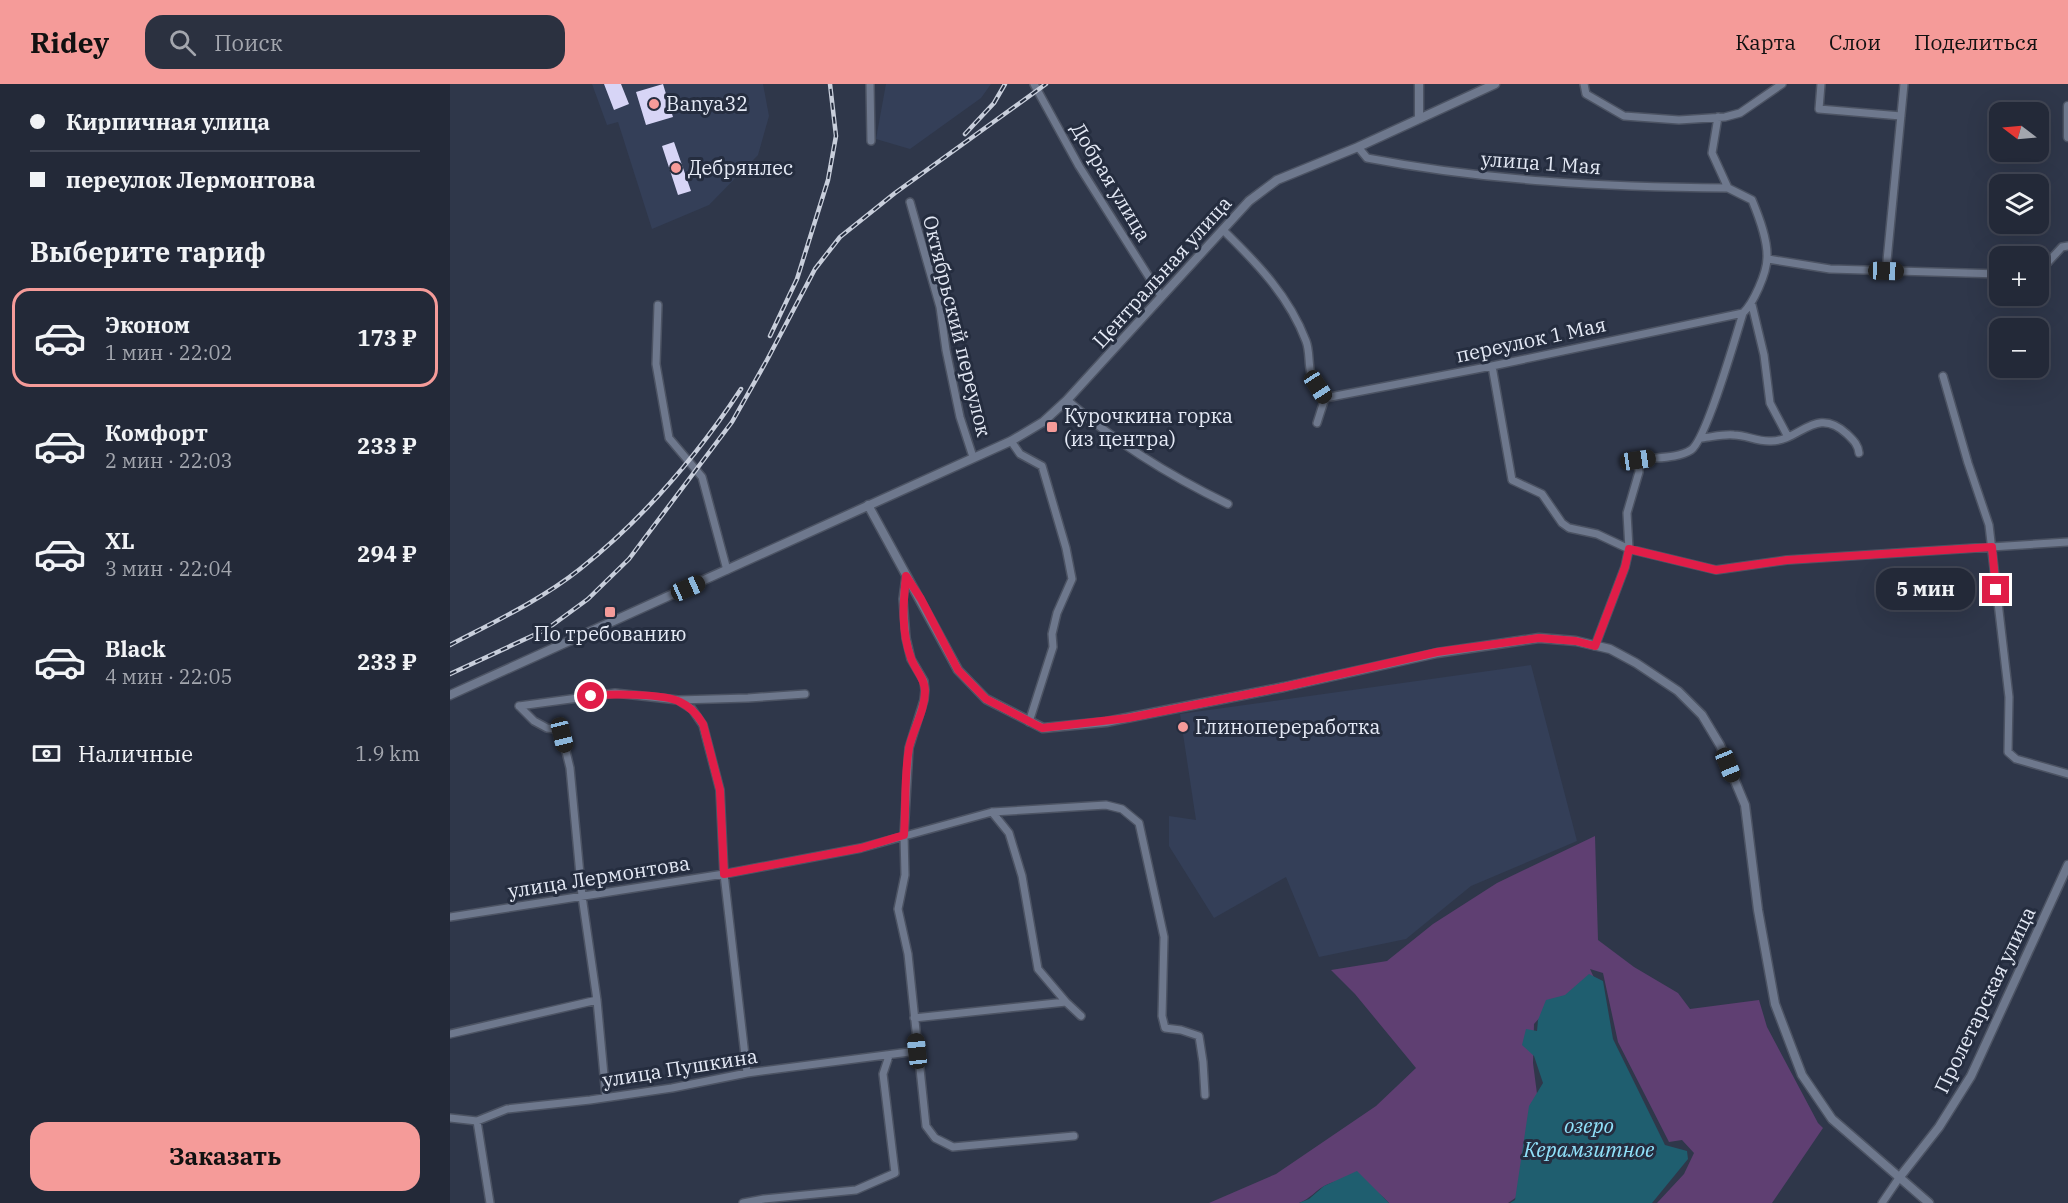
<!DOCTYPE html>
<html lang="ru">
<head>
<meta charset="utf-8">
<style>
  body { margin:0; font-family:"IBM Plex Serif",serif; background:#2b3140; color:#f1f3f6; height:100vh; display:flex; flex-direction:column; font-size:22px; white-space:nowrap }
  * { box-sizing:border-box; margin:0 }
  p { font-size:20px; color:#a3a6ae }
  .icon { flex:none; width:33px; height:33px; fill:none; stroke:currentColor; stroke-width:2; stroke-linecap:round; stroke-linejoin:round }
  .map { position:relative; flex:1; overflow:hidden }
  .side { display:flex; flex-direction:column; background:#232938; width:450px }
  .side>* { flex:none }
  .banner { display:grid; align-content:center; height:132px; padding:0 30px; background:#232938 }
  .needle { width:39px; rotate:286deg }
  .tools { position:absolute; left:1539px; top:18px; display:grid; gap:12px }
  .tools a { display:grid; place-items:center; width:60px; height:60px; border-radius:12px; background:#232938; box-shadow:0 6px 24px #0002,0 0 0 2px #404553; font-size:30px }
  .end { position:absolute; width:27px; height:27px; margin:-14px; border:8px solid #e11d48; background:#fff; box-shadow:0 0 0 3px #fff }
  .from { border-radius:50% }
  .bubble { position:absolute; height:42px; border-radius:18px; background:#232938; box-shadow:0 6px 24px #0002,0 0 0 2px #404553; font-size:20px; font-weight:800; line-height:42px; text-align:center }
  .car { position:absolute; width:18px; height:36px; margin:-18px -9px; border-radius:8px; box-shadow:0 0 4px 2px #0007; background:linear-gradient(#222 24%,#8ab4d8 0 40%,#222 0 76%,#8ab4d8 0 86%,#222 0) }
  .banner b { display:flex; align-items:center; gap:21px; height:57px; font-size:22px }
  .banner b+b { border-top:2px solid #404553 }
  .banner i { width:15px; height:15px; background:#f1f3f6 }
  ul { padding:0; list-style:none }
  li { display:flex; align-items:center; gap:18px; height:99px; margin:0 12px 9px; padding:0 18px; border:3px solid transparent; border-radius:18px }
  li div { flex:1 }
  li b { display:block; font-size:22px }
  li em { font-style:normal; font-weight:800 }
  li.on { border-color:#f59b99 }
  li>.icon { width:54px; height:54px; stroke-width:1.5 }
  h2 { padding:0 30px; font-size:27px; line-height:72px }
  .pay { display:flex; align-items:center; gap:15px; height:66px; padding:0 30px; font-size:22px }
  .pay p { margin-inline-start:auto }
  .action { display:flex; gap:12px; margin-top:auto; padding:12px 30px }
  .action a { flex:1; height:69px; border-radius:18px; background:#f59b99; color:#111; font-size:24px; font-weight:800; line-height:69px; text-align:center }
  header { display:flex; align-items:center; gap:36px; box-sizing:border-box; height:84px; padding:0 30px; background:#f59b99; color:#111 }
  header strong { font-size:28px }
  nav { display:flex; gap:33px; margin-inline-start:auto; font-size:21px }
  .search { width:420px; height:54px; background:#2b3140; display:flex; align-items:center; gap:15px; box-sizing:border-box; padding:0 21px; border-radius:18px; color:#a3a6ae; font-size:22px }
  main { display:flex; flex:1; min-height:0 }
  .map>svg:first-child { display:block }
  .built { fill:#343f58 }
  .green { fill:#5f3f72 }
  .water { fill:#1f5e6f }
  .building { fill:#d7d5f6 }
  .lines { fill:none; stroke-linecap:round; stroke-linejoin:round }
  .minor-casing { stroke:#4c5363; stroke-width:10 }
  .tertiary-casing { stroke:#4c5363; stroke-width:11 }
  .minor { stroke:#6e788d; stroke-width:7 }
  .tertiary { stroke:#6e788d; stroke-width:8 }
  .rail-casing { stroke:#c8cedb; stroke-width:4.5 }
  .rail { stroke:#252d3f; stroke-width:2; stroke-dasharray:7; stroke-linecap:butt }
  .route { stroke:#e11d48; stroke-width:8 }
  .poi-dot { fill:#f59b99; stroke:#252d3f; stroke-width:2 }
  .labels { text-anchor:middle; stroke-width:6; stroke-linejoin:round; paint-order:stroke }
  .poi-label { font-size:20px; fill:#e4e9f5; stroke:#252d3f; text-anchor:start }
  .street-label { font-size:20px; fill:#e4e9f5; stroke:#252d3f }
  .water-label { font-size:21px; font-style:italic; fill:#90e1fa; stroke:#252d3f }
</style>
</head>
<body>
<header>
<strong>Ridey</strong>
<div class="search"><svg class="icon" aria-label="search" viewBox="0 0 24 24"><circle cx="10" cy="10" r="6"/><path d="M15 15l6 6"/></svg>Поиск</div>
<nav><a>Карта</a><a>Слои</a><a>Поделиться</a></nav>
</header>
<main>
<section class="side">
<div class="banner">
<b><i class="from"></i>Кирпичная улица</b>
<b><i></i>переулок Лермонтова</b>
</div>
<h2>Выберите тариф</h2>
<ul>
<li class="on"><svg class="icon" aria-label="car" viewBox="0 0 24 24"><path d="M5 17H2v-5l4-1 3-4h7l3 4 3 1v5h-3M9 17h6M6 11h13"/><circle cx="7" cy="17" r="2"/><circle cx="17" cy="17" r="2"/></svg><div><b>Эконом</b><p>1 мин · 22:02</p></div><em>173 ₽</em></li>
<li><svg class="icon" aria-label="car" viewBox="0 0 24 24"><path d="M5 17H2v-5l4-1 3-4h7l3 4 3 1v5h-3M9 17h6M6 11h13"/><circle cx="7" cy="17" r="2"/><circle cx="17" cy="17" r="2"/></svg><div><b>Комфорт</b><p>2 мин · 22:03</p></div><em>233 ₽</em></li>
<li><svg class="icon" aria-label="car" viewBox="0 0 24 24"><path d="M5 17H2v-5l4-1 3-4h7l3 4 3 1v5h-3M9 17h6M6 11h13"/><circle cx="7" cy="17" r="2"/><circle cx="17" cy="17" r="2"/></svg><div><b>XL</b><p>3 мин · 22:04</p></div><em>294 ₽</em></li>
<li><svg class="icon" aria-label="car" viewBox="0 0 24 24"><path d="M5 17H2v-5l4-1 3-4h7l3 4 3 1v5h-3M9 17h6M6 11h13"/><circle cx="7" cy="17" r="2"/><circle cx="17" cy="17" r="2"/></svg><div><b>Black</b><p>4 мин · 22:05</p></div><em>233 ₽</em></li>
</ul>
<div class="pay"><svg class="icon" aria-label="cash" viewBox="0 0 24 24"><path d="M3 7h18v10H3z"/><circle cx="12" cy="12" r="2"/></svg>Наличные<p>1.9 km</p></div>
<div class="action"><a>Заказать</a></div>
</section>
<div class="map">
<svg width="1618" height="1119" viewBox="0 0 1618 1119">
  <rect width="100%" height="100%" fill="#2f374a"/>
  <path class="built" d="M142,0H313L319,32L308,71L259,121L202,145L168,38L157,41Z
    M436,0H541L531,14L460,65L426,55Z
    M1081,581L1127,757L1021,802L956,855L869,873L836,793L764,834L719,762V732L746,736L730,630Z"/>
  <path class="green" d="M1145,752L1148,856L1184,883L1228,909L1240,925L1309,916L1317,943L1368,1039L1373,1044L1322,1119H1207L1234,1090L1244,1069L1232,1056L1219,1058L1168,958L1153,889L1140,885L1146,898C1117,907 1105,917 1084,940L1083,979L1090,1033L1071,1110L1058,1119H939C923,1101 899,1090 876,1101C866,1106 860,1115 849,1119H759L826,1090L926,1022L966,984L905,910L881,886L937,877L983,840L1047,799Z"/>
  <path class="water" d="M1139,890L1153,897L1163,955L1215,1061L1237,1067L1238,1075L1202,1119H1060L1065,1116L1079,1022L1093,999L1084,972L1072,961L1076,945L1087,947L1088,936L1096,916L1115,911Z
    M907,1087L939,1119H849L859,1115L874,1102Z"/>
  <path class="building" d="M154,0H171L179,20L164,26Z
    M213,0L223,33L196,41L186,8Z
    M224,58L241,107L228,111L212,62Z"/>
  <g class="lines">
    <defs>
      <path id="minor" d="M420,0L421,57
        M584,0L629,82L711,212
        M1134,0L1136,10L1174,32L1229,36L1275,33L1290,29L1332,0
        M1371,0L1369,25L1451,32
        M908,63L917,74C1036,97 1157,103 1278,104
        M460,118L490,223L496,266L510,333L523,373
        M773,146C807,179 839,212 856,257C860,267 858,279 861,290C863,298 870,307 875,314L867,339
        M1318,175L1380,185L1550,190
        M1436,187L1454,0
        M1588,189L1612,163L1618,162
        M208,221L206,280L219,354L252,393L277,486
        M1302,221L1314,271L1320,319L1338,353
        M1042,282L1062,396L1092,410L1112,439L1119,444L1147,450L1179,465L1266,486L1337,476L1618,458
        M1493,292L1518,379L1539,441L1559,613L1558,668L1566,675L1618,690
        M875,314L1042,282L1293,229
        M617,316C665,358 720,392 778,420
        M1252,354C1262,353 1273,350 1284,351C1296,351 1308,358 1321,357C1350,357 1366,321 1397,350C1403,356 1408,360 1409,369
        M561,357L570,370L592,382L616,464L622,495L607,529L602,550L603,563L579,638
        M456,492L453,515L456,554L461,575L474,597L475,606L474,616L459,664L454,751L455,791L448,825L458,870L476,1042L485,1054L503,1063L624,1052
        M1145,562L1175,483L1179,465L1177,429L1189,388L1188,376C1204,373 1227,375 1241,366C1256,356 1286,252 1293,229C1303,220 1317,189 1317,174C1318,156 1309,133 1302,116L1278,104L1262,69L1268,33
        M228,616L242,625L253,641L270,706L274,790L297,989
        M69,622L84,637L97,644L105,645L112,651L120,684L132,812L147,916L156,1013
        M69,622L165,609L228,616L298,614L355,610
        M542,728L559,749L572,792L588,885L616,918
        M0,833L274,790L411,764L542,728L656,721L672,725L689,739L714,853L712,932L715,944L731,946L749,952L753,978L755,1011
        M464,934L616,918L631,932
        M0,950L147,916
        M0,1034L27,1037L57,1025L140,1016L222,1004L297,989L467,967
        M27,1037L40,1119
        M293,1119L314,1115L406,1106L445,1089L433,990L439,972
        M1432,1119L1449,1094"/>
      <path id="tertiary" d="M969,0V35
        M1618,22V53
        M418,421L508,586L536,615L593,644L656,638L834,603L987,569L1089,554L1126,557L1160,565L1186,579L1228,607L1252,631L1270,661L1295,721L1308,826L1325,920L1352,991L1382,1035L1479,1119
        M0,611L561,357L593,338L617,316L799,117L827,96L908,63L1045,0
        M1449,1094L1489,1043L1521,992L1618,781"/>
    </defs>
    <use href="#minor" class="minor-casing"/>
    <use href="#tertiary" class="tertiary-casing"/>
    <use href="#minor" class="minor"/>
    <use href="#tertiary" class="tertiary"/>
    <defs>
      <path id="rail" d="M515,50L544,19L555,0
        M320,252L347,195L378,96L386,52L380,0
        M0,561C44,538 91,516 130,485C194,434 247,372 291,305
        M0,590L97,545L138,515L179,475L282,338L317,276L365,185L390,153L445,109L596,0"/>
    </defs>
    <use href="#rail" class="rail-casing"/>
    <use href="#rail" class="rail"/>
  </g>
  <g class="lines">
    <path class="route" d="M141,612C159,610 214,609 230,618C241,623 247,630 253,640L270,706L274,790L411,764L454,751C456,723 454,692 459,664C463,645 475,627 475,607C475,594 465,586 461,574C451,547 453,520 456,492L471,515L508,586L536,615L592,644L678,634L834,603L987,568L1089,554L1126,557L1145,562L1175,483L1179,465L1266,486L1337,476L1542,463L1546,506"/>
  </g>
  <g class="poi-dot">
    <circle cx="204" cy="20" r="6"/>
    <circle cx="226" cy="84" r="6"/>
    <rect x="596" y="337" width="12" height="12" rx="3"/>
    <rect x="154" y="522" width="12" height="12" rx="3"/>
    <circle cx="733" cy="643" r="6"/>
  </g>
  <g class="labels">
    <g class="poi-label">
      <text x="216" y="27">Banya32</text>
      <text x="238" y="91">Дебрянлес</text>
      <text x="614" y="339">Курочкина горка<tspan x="614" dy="23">(из центра)</tspan></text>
      <text x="160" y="557" text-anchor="middle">По требованию</text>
      <text x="745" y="650">Глинопереработка</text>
    </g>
    <g class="street-label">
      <text transform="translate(1091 79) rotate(4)" y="7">улица 1 Мая</text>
      <text transform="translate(661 98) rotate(59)" y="7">Добрая улица</text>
      <text transform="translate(712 188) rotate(-48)" y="7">Центральная улица</text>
      <text transform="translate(507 242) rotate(76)" y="7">Октябрьский переулок</text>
      <text transform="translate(1081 256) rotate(-12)" y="7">переулок 1 Мая</text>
      <text transform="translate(149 793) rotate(-9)" y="7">улица Лермонтова</text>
      <text transform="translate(1535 916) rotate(-64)" y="7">Пролетарская улица</text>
      <text transform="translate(230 984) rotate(-9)" y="7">улица Пушкина</text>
    </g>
    <g class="water-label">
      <text x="1139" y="1049">озеро<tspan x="1139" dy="24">Керамзитное</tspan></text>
    </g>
  </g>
</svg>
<div class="tools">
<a><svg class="needle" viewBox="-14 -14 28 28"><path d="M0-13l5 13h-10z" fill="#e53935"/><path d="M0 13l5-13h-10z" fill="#a3a6ae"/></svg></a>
<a><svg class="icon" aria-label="layers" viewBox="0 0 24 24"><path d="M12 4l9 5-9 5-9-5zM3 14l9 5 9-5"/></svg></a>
<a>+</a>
<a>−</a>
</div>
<i class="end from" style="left:141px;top:612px"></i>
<i class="end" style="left:1546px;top:506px"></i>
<div class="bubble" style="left:1426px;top:484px;width:99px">5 мин</div>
<i class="car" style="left:1436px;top:187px;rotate:92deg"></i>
<i class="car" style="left:868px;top:303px;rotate:147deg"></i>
<i class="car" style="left:1188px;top:376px;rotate:82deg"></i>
<i class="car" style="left:238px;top:504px;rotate:66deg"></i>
<i class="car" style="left:112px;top:651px;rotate:166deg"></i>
<i class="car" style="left:1278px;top:681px;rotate:158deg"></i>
<i class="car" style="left:467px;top:967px;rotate:354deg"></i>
</div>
</main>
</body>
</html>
